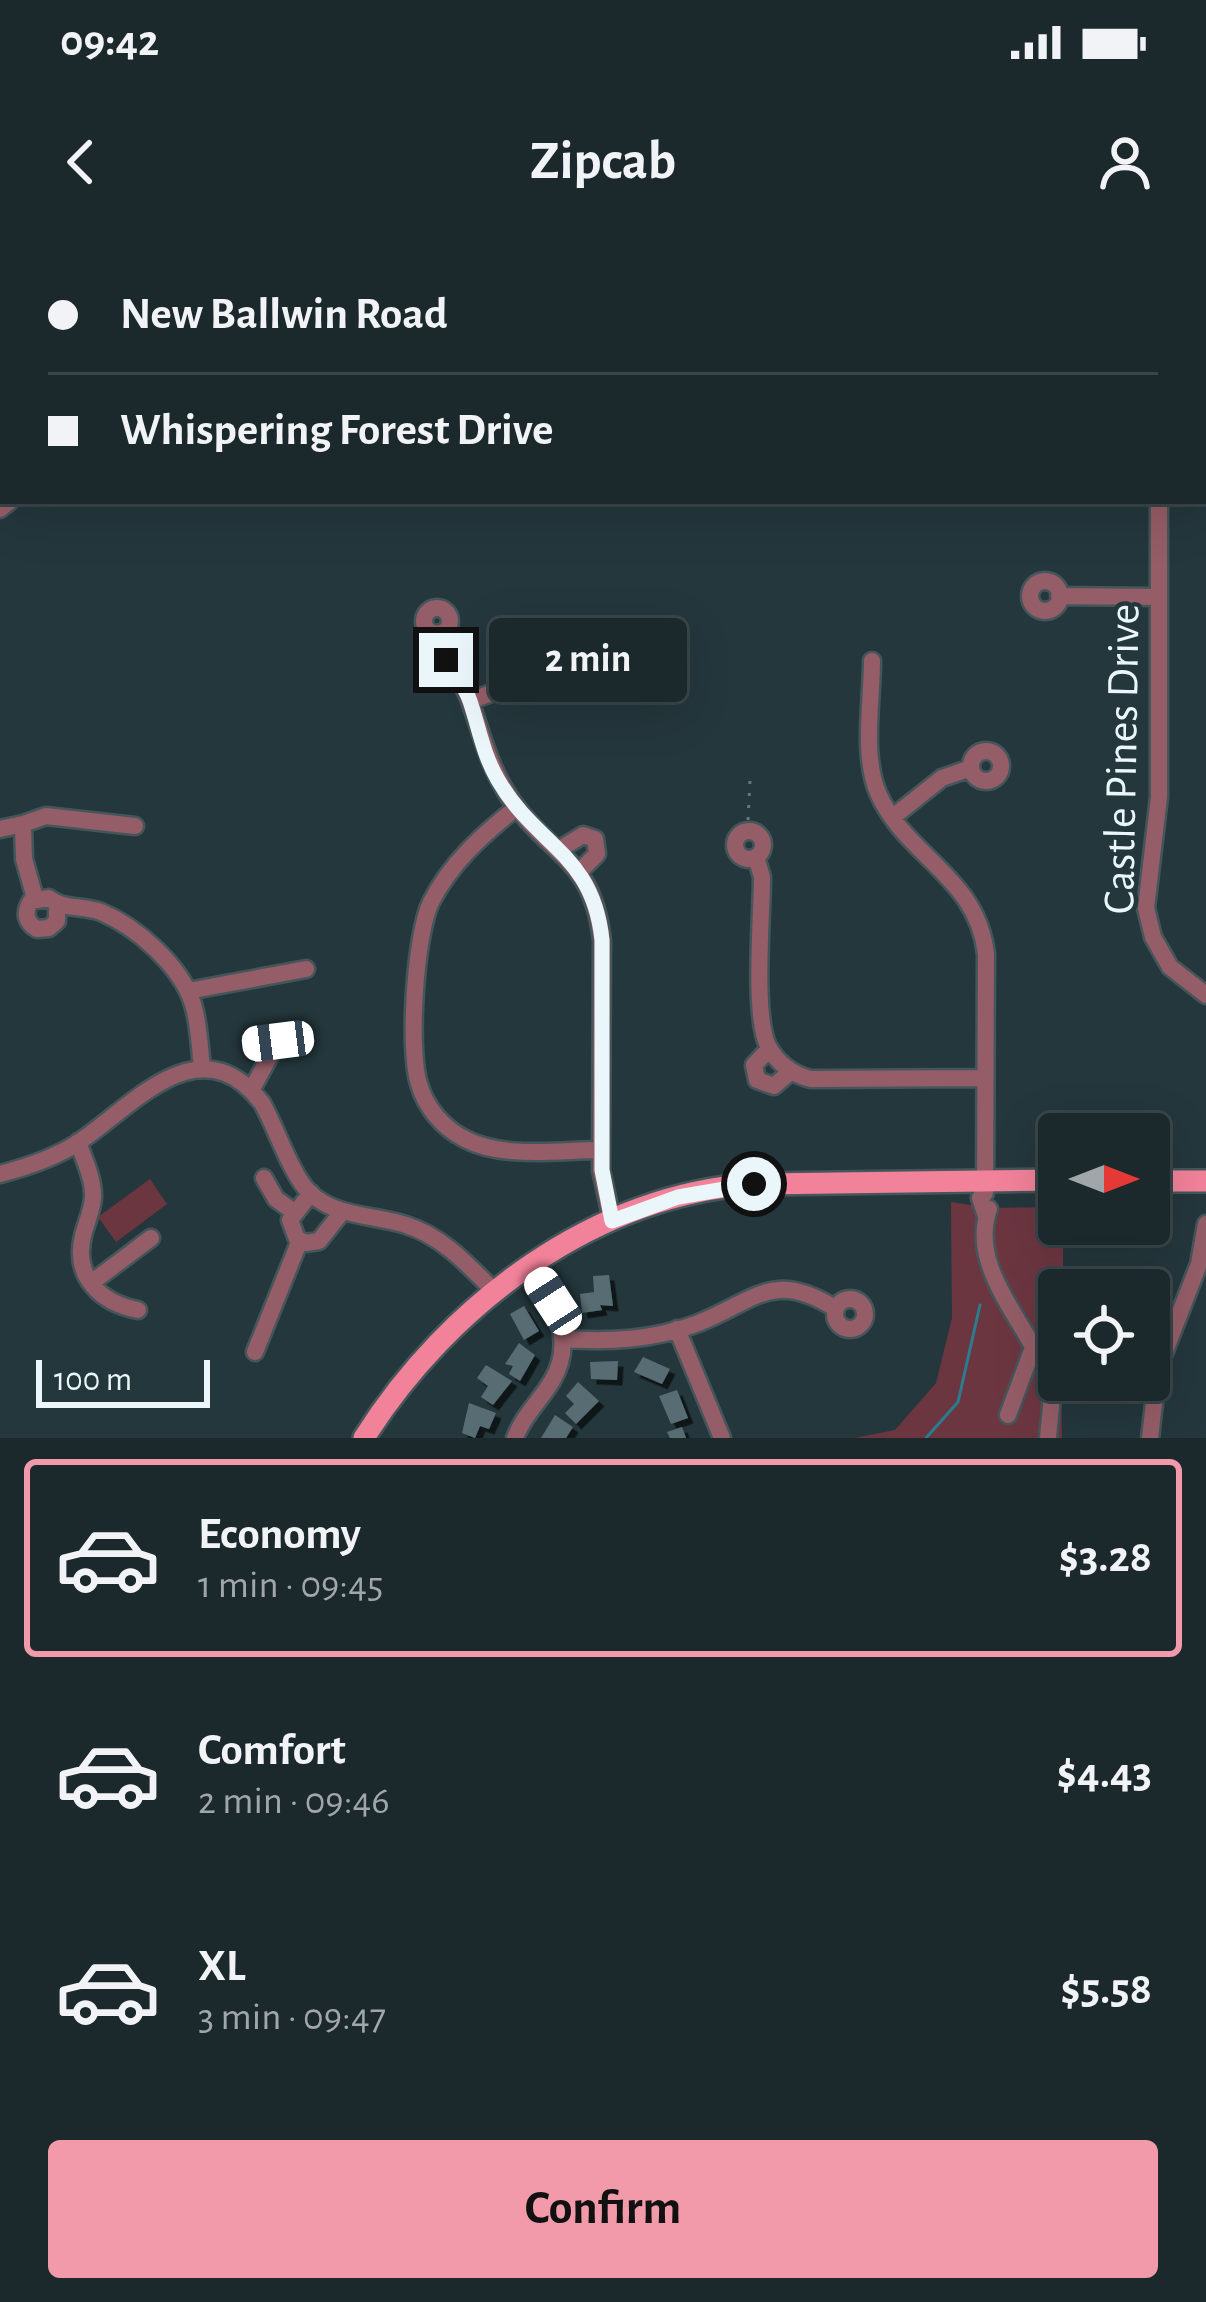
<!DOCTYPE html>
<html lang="en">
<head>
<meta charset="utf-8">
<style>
  body { margin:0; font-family:"Alegreya Sans",sans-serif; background:#243135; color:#f1f3f6; height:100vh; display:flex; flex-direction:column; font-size:45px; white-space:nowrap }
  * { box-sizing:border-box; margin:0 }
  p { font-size:39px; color:#a0a6aa }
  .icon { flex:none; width:66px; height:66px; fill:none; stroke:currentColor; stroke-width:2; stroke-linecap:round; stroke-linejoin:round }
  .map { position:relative; height:1198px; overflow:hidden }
  .side { display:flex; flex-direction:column; background:#1b292d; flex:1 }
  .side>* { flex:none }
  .top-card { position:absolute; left:0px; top:0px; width:1206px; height:264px; box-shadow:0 12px 48px #0002,0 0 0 3px #394549; display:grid; align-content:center; height:264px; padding:0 48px; background:#1b292d }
  .needle { width:78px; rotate:90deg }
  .fabs { position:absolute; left:1038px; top:873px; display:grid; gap:24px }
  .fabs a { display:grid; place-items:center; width:132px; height:132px; border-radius:12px; background:#1b292d; box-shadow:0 12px 48px #0002,0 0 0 3px #394549; font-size:60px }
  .scale { position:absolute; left:36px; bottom:30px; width:174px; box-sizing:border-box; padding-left:12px; border:6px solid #eaf6f9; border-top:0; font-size:33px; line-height:42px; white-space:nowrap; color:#eaf6f9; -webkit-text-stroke:9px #24373c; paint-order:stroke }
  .end { position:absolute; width:54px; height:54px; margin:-27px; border:15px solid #eaf6f9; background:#111; box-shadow:0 0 0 6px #111 }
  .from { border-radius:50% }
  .bubble { position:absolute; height:84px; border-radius:12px; background:#1b292d; box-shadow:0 12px 48px #0002,0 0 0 3px #394549; font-size:39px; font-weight:700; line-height:84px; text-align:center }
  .car { position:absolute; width:36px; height:72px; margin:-36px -18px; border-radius:15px; box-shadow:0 0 9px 3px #0007; background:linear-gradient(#fff 24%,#345 0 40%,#fff 0 76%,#345 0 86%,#fff 0) }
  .top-card b { display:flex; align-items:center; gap:42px; height:114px; font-size:45px }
  .top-card b+b { border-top:3px solid #394549 }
  .top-card i { width:30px; height:30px; background:#f1f3f6 }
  ul { padding:21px 0 0; list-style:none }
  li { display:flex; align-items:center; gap:36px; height:198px; margin:0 24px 18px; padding:0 24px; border:6px solid transparent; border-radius:12px }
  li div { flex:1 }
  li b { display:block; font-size:45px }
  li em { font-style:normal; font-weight:700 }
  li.active { border-color:#f39aaa }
  li>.icon { width:108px; height:108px; stroke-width:1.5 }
  .action { display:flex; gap:24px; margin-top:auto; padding:24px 48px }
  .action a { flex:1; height:138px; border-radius:12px; background:#f39aaa; color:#111; font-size:48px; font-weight:700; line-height:138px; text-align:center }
  .status { display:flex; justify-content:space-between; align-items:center; height:84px; padding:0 60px; background:#1b292d; direction:ltr }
  .status svg { height:33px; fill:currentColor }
  header { display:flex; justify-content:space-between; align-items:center; height:156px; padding:0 48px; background:#1b292d; font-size:54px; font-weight:700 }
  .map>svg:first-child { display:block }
  .green { fill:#6c3641 }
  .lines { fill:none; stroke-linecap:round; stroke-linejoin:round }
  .stream { stroke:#2a7d8e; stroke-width:3 }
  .building { fill:#586d73; filter:url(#shadow) }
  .minor-casing { stroke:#44565a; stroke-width:21 }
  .major-casing { stroke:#44565a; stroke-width:26 }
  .path { stroke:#66777b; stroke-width:3; stroke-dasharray:3 9; stroke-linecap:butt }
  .minor { stroke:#945d67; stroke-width:16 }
  .major { stroke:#f18299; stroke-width:21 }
  .route { stroke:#eaf6f9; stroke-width:15 }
  .labels { text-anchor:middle; stroke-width:9; stroke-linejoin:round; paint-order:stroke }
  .street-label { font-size:45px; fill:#eaf6f9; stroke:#24373c }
</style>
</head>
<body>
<div class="status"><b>09:42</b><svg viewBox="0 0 49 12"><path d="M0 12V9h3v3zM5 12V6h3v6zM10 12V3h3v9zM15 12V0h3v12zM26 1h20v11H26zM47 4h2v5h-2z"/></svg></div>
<header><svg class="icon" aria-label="back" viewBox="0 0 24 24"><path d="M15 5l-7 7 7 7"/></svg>Zipcab<svg class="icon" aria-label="person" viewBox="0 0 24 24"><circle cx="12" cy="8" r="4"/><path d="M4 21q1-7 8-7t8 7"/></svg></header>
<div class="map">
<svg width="1206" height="1198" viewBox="0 0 1206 1198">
  <defs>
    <filter id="shadow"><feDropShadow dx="5.5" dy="5.5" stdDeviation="0" flood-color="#0009"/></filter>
  </defs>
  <rect width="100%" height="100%" fill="#24373c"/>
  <path class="green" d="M150,939L167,964L116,1002L98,977Z
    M951,962L989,968L1059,967V984H1063V1050H1059L1062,1198H855L895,1190L936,1143L952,1078Z"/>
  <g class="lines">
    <path class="stream" d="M0,82L3,80
      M926,1198L958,1162L980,1065"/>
  </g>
  <path class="building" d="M609,1035L613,1066L600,1065L602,1070L582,1073L580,1054L594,1052L593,1036Z
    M524,1066L539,1091L524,1100L510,1074Z
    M519,1103L535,1115L520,1141L509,1134L513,1126L505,1124Z
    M643,1117L670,1129L662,1144L634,1132Z
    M618,1121L617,1140L591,1139L590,1122Z
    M486,1125L512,1141L493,1165L481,1157L488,1146L477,1138Z
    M578,1142L599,1161L576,1184L565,1173L574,1164L566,1156Z
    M677,1150L688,1178L671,1184L659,1156Z
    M469,1163L496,1173L489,1189L480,1186L475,1198L462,1193Z
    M555,1175L573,1187L566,1198H541Z
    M682,1187L686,1198H670L667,1192Z"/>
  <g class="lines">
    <defs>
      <path id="minor" d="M973,0L977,3
        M357,3L359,0
        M915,3L918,0
        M1046,3L1048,0
        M1203,113L1206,110
        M1159,261V557L1146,668L1153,697L1170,727L1206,755
        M0,269L10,261
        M1030 356a15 15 0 1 1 30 0a15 15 0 1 1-30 0Z
        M1059,356L1158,357
        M424 381a13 13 0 1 1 26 0a13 13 0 1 1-26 0Z
        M440,393C447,424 460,435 470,461C483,498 490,531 514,564C555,619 593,620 602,701L601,930L612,981
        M567 418a16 16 0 1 1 32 0a16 16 0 1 1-32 0Z
        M872,421C872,461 862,515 878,553C906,617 977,636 986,714L985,953L980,958L986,976
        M470,461L568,424
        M971 526a15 15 0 1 1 30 0a15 15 0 1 1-30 0Z
        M516,568C482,595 451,623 431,662C415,695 408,810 419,844C426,868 443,888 465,899C503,919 559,910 601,910
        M893,577L942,538L971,528
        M23,584L46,576L135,586
        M0,589L23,584L24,619L35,658
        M735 605a14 14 0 1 1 28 0a14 14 0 1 1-28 0Z
        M560,609L583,595L595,599L597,614L580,631
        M756,617L762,637C762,675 753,775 768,806C777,823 793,835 811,839L985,838
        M57,666V681L49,688L37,689C25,682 24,672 31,661L49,658C63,670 83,665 101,672C137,687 181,726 193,764C199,784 200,808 202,829
        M188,751L306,729
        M253,805L278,801
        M769,809L754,825L757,840L774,846L790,832
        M252,849L278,801L296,798
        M78,902C84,919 94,940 93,958C92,971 86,983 83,996C73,1037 101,1063 138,1070
        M0,934C27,927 55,918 79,902C134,865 200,783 262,863C276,887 291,935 310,953C337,978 373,974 406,985C442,996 468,1025 494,1051
        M264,938L276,959L294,972
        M311,953L290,980L297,999L306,1003L319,1001L342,972
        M989,969C967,1031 1032,1086 1049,1142C1054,1159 1049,1180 1048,1198
        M91,1043L151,998
        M835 1074a15 15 0 1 1 30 0a15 15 0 1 1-30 0Z
        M677,1089L722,1198
        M564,1099C610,1102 652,1100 696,1084C754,1062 772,1028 836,1069
        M255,1112L300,1000
        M1008,1175L1034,1105
        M515,1198C523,1176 540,1161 552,1141C577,1099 553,1062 530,1025
        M1150,1198L1158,1129L1199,1024L1206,984"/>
      <path id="major" d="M1149,941H1206
        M364,1198C448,1065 593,955 754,944L1059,940"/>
    </defs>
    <use href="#minor" class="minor-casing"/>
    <use href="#major" class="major-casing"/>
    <path class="path" d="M748,580L750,540"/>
    <use href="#minor" class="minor"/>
    <use href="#major" class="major"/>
  </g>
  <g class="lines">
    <path class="route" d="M446,420C454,433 465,446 470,461C479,488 483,514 498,540C536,606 593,613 602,700V930L612,981L678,957L754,944"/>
  </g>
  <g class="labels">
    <g class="street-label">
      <text transform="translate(1120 519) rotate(-89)" y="16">Castle Pines Drive</text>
    </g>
  </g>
</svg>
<div class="fabs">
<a><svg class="needle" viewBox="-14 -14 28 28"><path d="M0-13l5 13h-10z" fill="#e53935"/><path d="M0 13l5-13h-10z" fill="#a0a6aa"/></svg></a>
<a><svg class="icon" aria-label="locate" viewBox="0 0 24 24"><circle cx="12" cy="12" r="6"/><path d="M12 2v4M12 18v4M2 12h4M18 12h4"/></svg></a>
</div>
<div class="scale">100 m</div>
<i class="end from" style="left:754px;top:944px"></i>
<i class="end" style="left:446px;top:420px"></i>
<div class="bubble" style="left:489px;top:378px;width:198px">2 min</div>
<i class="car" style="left:278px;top:801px;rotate:263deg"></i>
<i class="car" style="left:553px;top:1061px;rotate:327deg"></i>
<div class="top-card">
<b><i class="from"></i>New Ballwin Road</b>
<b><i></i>Whispering Forest Drive</b>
</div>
</div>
<section class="side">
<ul>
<li class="active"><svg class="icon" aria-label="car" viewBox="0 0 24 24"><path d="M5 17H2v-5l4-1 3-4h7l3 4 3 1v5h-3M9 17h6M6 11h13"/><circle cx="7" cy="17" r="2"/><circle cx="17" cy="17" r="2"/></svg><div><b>Economy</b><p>1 min · 09:45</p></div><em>$3.28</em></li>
<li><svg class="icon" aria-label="car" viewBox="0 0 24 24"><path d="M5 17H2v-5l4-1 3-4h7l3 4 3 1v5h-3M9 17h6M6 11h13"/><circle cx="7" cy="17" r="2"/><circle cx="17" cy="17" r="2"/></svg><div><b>Comfort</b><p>2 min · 09:46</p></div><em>$4.43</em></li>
<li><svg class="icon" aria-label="car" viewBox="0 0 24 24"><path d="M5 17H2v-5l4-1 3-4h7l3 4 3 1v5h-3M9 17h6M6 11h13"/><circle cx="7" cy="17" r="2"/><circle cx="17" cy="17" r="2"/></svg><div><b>XL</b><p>3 min · 09:47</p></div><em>$5.58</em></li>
</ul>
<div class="action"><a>Confirm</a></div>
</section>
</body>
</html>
